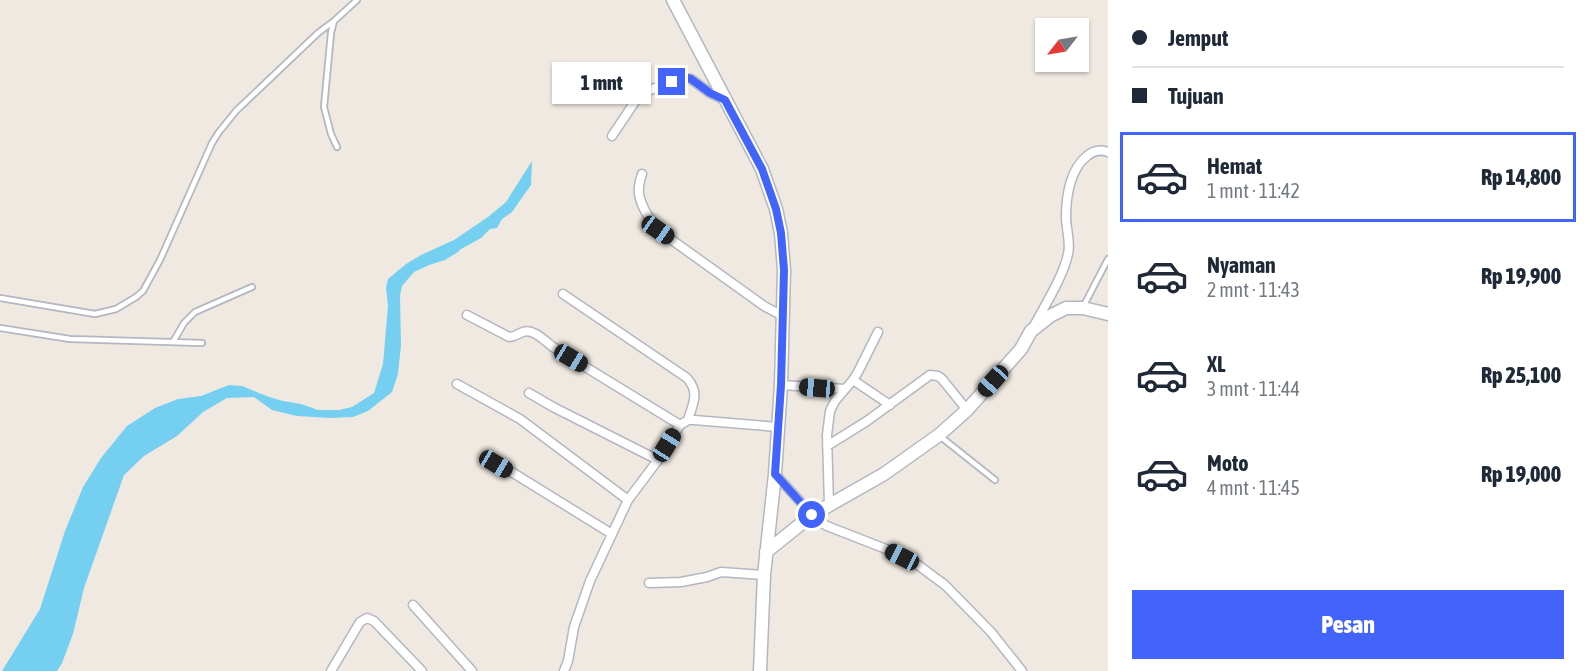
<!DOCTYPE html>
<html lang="id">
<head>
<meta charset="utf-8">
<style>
  body { margin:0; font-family:"Asap Condensed",sans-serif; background:#f2f2f3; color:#1f2937; height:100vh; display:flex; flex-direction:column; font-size:22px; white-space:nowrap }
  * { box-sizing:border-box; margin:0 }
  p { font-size:20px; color:#747a83 }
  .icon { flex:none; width:33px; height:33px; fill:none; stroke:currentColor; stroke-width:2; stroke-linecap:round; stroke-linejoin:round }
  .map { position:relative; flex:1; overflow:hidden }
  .sheet { display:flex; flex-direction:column; background:#fff; width:480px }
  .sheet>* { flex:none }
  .top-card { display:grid; align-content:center; height:132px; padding:0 24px; background:#fff }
  .needle { width:39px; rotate:239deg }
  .tools { position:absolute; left:1035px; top:18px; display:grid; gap:12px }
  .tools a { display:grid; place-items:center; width:54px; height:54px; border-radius:0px; background:#fff; box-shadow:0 2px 4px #0004; font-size:30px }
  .end { position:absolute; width:27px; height:27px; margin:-14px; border:8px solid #4264fb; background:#fff; box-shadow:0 0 0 3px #fff }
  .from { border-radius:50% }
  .bubble { position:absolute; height:42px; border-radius:0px; background:#fff; box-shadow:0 2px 4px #0004; font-size:20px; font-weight:800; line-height:42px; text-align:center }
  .car { position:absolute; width:18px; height:36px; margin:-18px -9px; border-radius:8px; box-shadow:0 0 4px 2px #0007; background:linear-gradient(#222 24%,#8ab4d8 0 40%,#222 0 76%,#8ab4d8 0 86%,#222 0) }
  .top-card b { display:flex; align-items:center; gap:21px; height:57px; font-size:22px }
  .top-card b+b { border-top:2px solid #e0e1e3 }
  .top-card i { width:15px; height:15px; background:#1f2937 }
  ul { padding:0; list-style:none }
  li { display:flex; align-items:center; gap:18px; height:90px; margin:0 12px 9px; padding:0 12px; border:3px solid transparent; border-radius:0px }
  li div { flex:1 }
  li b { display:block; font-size:22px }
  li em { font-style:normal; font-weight:800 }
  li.selected { border-color:#4264fb }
  li>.icon { width:54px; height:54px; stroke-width:1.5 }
  .cta { display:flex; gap:12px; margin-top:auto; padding:12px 24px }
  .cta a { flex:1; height:69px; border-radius:0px; background:#4264fb; color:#fff; font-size:24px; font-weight:800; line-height:69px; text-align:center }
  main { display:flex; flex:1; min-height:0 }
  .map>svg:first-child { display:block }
  .water { fill:#75cff0 }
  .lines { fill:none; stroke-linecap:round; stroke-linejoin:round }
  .lane-casing { stroke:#b4b7c1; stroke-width:8 }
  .street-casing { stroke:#b4b7c1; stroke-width:11 }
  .secondary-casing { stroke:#b4b7c1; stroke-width:15 }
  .lane { stroke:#fff; stroke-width:4.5 }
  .street { stroke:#fff; stroke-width:8 }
  .secondary { stroke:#fff; stroke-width:12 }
  .route { stroke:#4264fb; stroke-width:8 }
</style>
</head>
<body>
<main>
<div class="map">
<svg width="1108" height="671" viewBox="0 0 1108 671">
  <rect width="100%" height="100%" fill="#efe9e1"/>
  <path class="water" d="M532,161L531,185L512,212L502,219L497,228L490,229L481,238L461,249L458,252L445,260L429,265L414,272L402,286L400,296L401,345L398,374L392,392L368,411L353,417L329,418L297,416L272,410L254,397L227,398L203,412L177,436L144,456L124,475L84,588L73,634L62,663L57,671H2L40,609L65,531L83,487L101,458L127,426L155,408L178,399L201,396L229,385L242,386L269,397L283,401L301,404L318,410H339L352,407L374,393L383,364L388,306L386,288L388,279L406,264L421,255L454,240L488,217L506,202Z"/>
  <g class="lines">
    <defs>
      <path id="lane" d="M337,147L331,134L324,107L331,33L334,21L357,0
        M0,298L95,314L116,309L136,297L143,291L160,260L212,143L219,132L236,111L318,33L334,21
        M1083,307L1108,259
        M0,328L70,339L202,343
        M173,342L184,323L195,312L252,287
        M941,437L995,480"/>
      <path id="street" d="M612,136L638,97L650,90L682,78L691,79L710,93L725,100
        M642,174C640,180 638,187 639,194C641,206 650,220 658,230L764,306L783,316
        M563,294L687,378C700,393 693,403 688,420
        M467,315L509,337C515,337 517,334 523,332C533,328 545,341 553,347L680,425
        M1034,326C1044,307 1064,275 1068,254C1071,242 1066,229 1066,217C1066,197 1070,169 1087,156C1093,151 1100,149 1108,152
        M853,380L890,405
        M457,384L520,419L628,500
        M781,385L845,389
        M529,393L553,407L658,460
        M827,446L867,421L930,375L938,376L942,379L967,410
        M497,463L612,534
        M775,474L817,520L827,526L886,549L918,565L945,585L991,632L1022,671
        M829,505L827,435L830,411L835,401L853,380L858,372L878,332
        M649,583L681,582L707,577L721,572L764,575
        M413,605L472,671
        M331,671L360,622L367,618L374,621L422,671
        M564,671L568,661L574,627L590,581L628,500L658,460L680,425L688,420H694L778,427"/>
      <path id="secondary" d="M673,0L762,169L776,209L781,233L784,270L781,385L775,474L764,575L760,671
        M766,552L812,515L884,474L939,435L967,410L1021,349L1031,331L1050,316L1066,308H1083L1108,314"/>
    </defs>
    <use href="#lane" class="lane-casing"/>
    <use href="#street" class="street-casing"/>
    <use href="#secondary" class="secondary-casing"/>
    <use href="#lane" class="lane"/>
    <use href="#street" class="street"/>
    <use href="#secondary" class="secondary"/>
  </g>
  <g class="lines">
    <path class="route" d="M672,82L687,78L691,79L710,93L725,100L762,169L776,209L781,233L784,270L781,385L775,474L812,515"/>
  </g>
</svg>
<div class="tools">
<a><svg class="needle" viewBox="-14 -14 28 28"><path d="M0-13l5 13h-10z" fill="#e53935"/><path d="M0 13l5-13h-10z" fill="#747a83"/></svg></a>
</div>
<i class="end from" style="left:812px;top:515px"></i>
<i class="end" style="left:672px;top:82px"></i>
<div class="bubble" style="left:552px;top:62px;width:99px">1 mnt</div>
<i class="car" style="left:658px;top:230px;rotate:125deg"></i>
<i class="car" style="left:571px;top:358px;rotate:121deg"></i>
<i class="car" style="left:993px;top:381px;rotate:222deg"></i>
<i class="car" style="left:817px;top:388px;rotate:275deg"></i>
<i class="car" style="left:667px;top:445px;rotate:32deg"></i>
<i class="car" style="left:496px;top:464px;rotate:121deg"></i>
<i class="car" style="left:902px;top:557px;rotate:297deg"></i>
</div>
<section class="sheet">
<div class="top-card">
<b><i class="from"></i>Jemput</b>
<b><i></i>Tujuan</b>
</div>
<ul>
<li class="selected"><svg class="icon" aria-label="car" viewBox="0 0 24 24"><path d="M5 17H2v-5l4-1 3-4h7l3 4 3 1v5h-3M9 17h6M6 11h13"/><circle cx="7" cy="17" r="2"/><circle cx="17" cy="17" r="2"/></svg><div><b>Hemat</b><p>1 mnt · 11:42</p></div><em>Rp 14,800</em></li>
<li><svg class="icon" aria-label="car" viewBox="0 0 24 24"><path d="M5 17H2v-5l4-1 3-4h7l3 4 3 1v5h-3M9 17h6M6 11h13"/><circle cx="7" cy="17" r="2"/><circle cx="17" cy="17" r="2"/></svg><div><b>Nyaman</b><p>2 mnt · 11:43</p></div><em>Rp 19,900</em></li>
<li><svg class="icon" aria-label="car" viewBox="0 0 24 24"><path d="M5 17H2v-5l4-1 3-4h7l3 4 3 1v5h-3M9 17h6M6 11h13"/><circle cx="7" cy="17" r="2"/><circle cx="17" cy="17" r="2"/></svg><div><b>XL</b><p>3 mnt · 11:44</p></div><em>Rp 25,100</em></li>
<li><svg class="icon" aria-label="car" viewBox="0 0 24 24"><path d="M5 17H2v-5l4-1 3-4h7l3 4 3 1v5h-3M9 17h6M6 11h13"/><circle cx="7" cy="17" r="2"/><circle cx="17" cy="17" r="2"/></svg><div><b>Moto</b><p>4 mnt · 11:45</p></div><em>Rp 19,000</em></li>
</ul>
<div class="cta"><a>Pesan</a></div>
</section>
</main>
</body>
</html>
